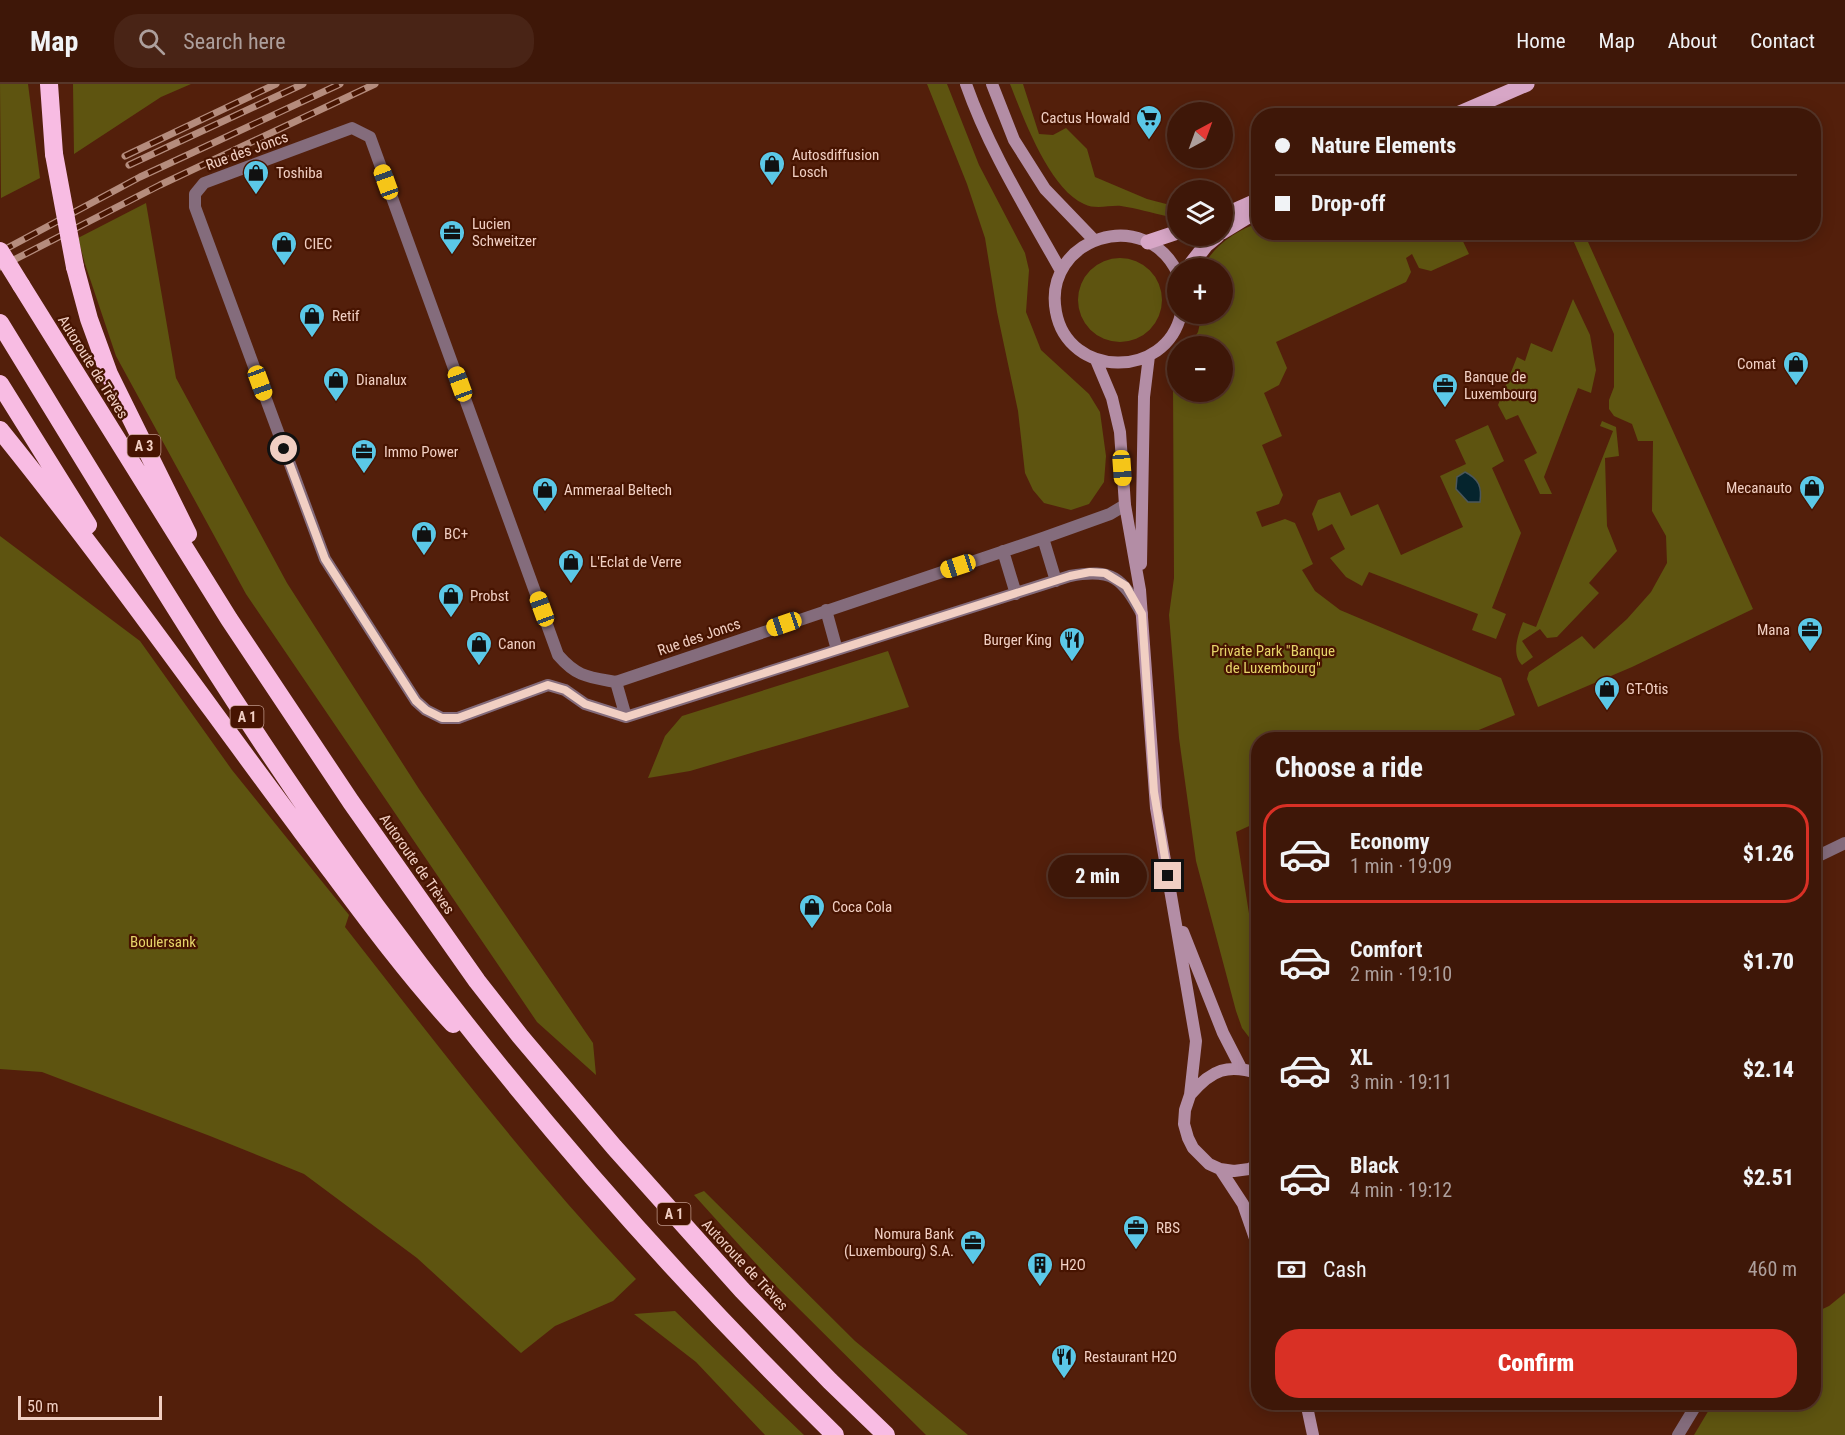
<!DOCTYPE html>
<html lang="en">
<head>
<meta charset="utf-8">
<style>
  body { margin:0; font-family:"Roboto Condensed",sans-serif; background:#492416; color:#f1f3f6; height:100vh; display:flex; flex-direction:column; font-size:22px; white-space:nowrap }
  * { box-sizing:border-box; margin:0 }
  p { font-size:20px; color:#ad9f9c }
  .icon { flex:none; width:33px; height:33px; fill:none; stroke:currentColor; stroke-width:2; stroke-linecap:round; stroke-linejoin:round }
  .map { position:relative; flex:1; overflow:hidden }
  .details { position:absolute; left:1251px; top:648px; width:570px; height:678px; display:flex; flex-direction:column; background:#3e1708; border-radius:24px; box-shadow:0 3px 15px #0003,0 0 0 2px #573629 }
  .details>* { flex:none }
  .banner { position:absolute; left:1251px; top:24px; width:570px; height:132px; border-radius:24px; box-shadow:0 3px 15px #0003,0 0 0 2px #573629; display:grid; align-content:center; height:132px; padding:0 24px; background:#3e1708 }
  .needle { width:39px; rotate:41deg }
  .tools { position:absolute; left:1167px; top:18px; display:grid; gap:12px }
  .tools a { display:grid; place-items:center; width:66px; height:66px; border-radius:50%; background:#3e1708; box-shadow:0 3px 15px #0003,0 0 0 2px #573629; font-size:30px }
  .scale { position:absolute; left:18px; bottom:15px; width:144px; box-sizing:border-box; padding-left:6px; border:3px solid #f1cfc3; border-top:0; font-size:16px; line-height:21px; white-space:nowrap; color:#f1cfc3; -webkit-text-stroke:4px #471401; paint-order:stroke }
  .end { position:absolute; width:27px; height:27px; margin:-14px; border:8px solid #f1cfc3; background:#111; box-shadow:0 0 0 3px #111 }
  .from { border-radius:50% }
  .bubble { position:absolute; height:42px; border-radius:21px; background:#3e1708; box-shadow:0 3px 15px #0003,0 0 0 2px #573629; font-size:20px; font-weight:800; line-height:42px; text-align:center }
  .car { position:absolute; width:18px; height:36px; margin:-18px -9px; border-radius:8px; box-shadow:0 0 4px 2px #0007; background:linear-gradient(#f5c518 24%,#345 0 40%,#f5c518 0 76%,#345 0 86%,#f5c518 0) }
  .banner b { display:flex; align-items:center; gap:21px; height:57px; font-size:22px }
  .banner b+b { border-top:2px solid #573629 }
  .banner i { width:15px; height:15px; background:#f1f3f6 }
  ul { padding:0; list-style:none }
  li { display:flex; align-items:center; gap:18px; height:99px; margin:0 12px 9px; padding:0 12px; border:3px solid transparent; border-radius:24px }
  li div { flex:1 }
  li b { display:block; font-size:22px }
  li em { font-style:normal; font-weight:800 }
  li.selected { border-color:#d93025 }
  li>.icon { width:54px; height:54px; stroke-width:1.5 }
  h2 { padding:0 24px; font-size:27px; line-height:72px }
  .pay { display:flex; align-items:center; gap:15px; height:66px; padding:0 24px; font-size:22px }
  .pay p { margin-inline-start:auto }
  .button { display:flex; gap:12px; margin-top:auto; padding:12px 24px }
  .button a { flex:1; height:69px; border-radius:24px; background:#d93025; color:#fff; font-size:24px; font-weight:800; line-height:69px; text-align:center }
  header { display:flex; align-items:center; gap:36px; box-sizing:border-box; height:84px; padding:0 30px; background:#3e1708; border-bottom:2px solid #573629 }
  header strong { font-size:28px }
  nav { display:flex; gap:33px; margin-inline-start:auto; font-size:21px }
  .search { width:420px; height:54px; background:#492416; display:flex; align-items:center; gap:15px; box-sizing:border-box; padding:0 21px; border-radius:24px; color:#ad9f9c; font-size:22px }
  .map>svg:first-child { display:block }
  .green { fill:#5e5410 }
  .water { fill:#05242d; stroke:#4c575a; stroke-width:1.5 }
  .lines { fill:none; stroke-linecap:round; stroke-linejoin:round }
  .street { stroke:#846c7c; stroke-width:12 }
  .secondary { stroke:#b38da5; stroke-width:12 }
  .primary { stroke:#d7a6c6; stroke-width:15 }
  .highway { stroke:#f8bce3; stroke-width:18 }
  .rail-casing { stroke:#b58c7d; stroke-width:7 }
  .rail { stroke:#471401; stroke-width:4.5; stroke-dasharray:14; stroke-linecap:butt }
  .highway-bridge { stroke:#f8bce3; stroke-width:18 }
  .route { stroke:#f1cfc3; stroke-width:8 }
  .labels { text-anchor:middle; stroke-width:4.5; stroke-linejoin:round; paint-order:stroke }
  .shield { fill:#471401; stroke:#be9789; stroke-width:1.5 }
  .shield-label { font-size:14px; font-weight:bold; fill:#f1cfc3 }
  .poi-label { font-size:15px; fill:#f1cfc3; stroke:#471401; text-anchor:start }
  .street-label { font-size:15px; fill:#f1cfc3; stroke:#471401 }
  .park-label { font-size:15px; fill:#e6d469; stroke:#471401 }
</style>
</head>
<body>
<header>
<strong>Map</strong>
<div class="search"><svg class="icon" aria-label="search" viewBox="0 0 24 24"><circle cx="10" cy="10" r="6"/><path d="M15 15l6 6"/></svg>Search here</div>
<nav><a>Home</a><a>Map</a><a>About</a><a>Contact</a></nav>
</header>
<div class="map">
<svg width="1845" height="1351" viewBox="0 0 1845 1351">
  <rect width="100%" height="100%" fill="#531f0b"/>
  <path class="green" d="M0,0H28L40,94L1,114Z
    M73,0H191L161,13L74,70Z
    M927,0H947L979,81L1025,169L1029,186L1026,228L1041,266L1089,310L1100,328L1106,372L1104,398L1089,420L1071,426L1044,419L1033,406L1025,389L1018,327L997,228L985,154L967,100Z
    M1010,0H1023L1039,50L1053,51L1066,44L1087,65L1095,93L1147,115L1170,121L1166,132C1152,129 1136,124 1121,122C1109,121 1096,126 1084,120C1049,104 1024,35 1010,0Z
    M146,119L176,294L287,499L419,705L593,959L596,991L537,938L246,510L116,272L85,180L78,154Z
    M1258,139V148L1459,149L1469,170L1431,187L1419,184L1412,170L1406,174L1411,188L1406,198L1276,258L1287,284L1279,301L1264,309L1282,352L1262,361L1283,411L1279,420L1256,428L1262,443L1285,435L1295,439L1313,480L1302,486L1315,507L1340,526L1501,594L1515,631L1457,655L1258,656V738L1236,748L1258,886V965L1242,944L1236,927L1196,777L1179,654L1169,531L1174,494L1173,299L1177,287L1178,308H1222V262H1189L1198,248L1202,230H1222V184H1204C1210,163 1238,146 1258,139Z
    M1570,149H1584L1753,525L1632,583L1538,623L1527,595L1529,588L1582,552L1594,565L1627,535L1651,508L1667,479L1666,452L1652,427L1653,357H1638L1632,340L1614,332L1609,325V316L1614,303V250Z
    M1078 216a42 42 0 1 1 84 0a42 42 0 1 1-84 0Z
    M1573,215L1590,251L1596,286L1591,309L1578,304L1544,393L1552,410H1540L1524,376L1537,369L1518,331L1506,336L1498,321L1517,273L1525,277L1531,259L1552,268Z
    M1602,337L1616,343L1619,372L1605,374L1607,442L1617,467L1589,499L1599,509L1557,553L1547,554L1540,545L1522,557L1533,573L1522,581C1511,570 1518,551 1523,538L1536,543L1613,347L1600,342Z
    M1488,341L1504,377L1492,384L1521,449L1492,524L1506,530L1496,555L1472,546L1478,530L1369,488L1362,502L1346,493L1330,474L1345,465L1332,440L1318,447L1312,430L1318,416L1340,408L1351,432L1378,420L1401,471L1463,443L1440,392L1466,380L1455,356Z
    M0,452L140,557L232,686L349,831L345,843C439,963 531,1084 636,1195L613,1217L555,1242L521,1269L417,1174L304,1090L210,1052L42,988L0,985Z
    M888,567L909,623L690,687L648,694L665,652L682,632Z
    M704,1107L855,1257L968,1351H926L778,1204L694,1111Z
    M1845,1209V1351H1694L1713,1319L1814,1318V1229L1829,1222Z
    M675,1227L804,1351H765L696,1278L634,1230Z"/>
  <path class="water" d="M1465,388C1479,395 1482,403 1480,418H1468L1456,405L1457,393Z"/>
  <g class="lines">
    <path class="street" d="M1125,421L1110,430L1043,454L616,598C588,593 577,593 558,571L370,53L352,44L204,99L195,110V123L325,475L416,617L426,626L442,634H458L548,601L565,606L585,620L626,633L1070,492C1113,484 1122,494 1142,530
      M1043,454L1056,497
      M1003,467L1016,510
      M826,526L837,566
      M616,598L626,633
      M1814,774L1845,759
      M1678,1351L1698,1318"/>
    <path class="secondary" d="M966,0C989,66 1027,126 1061,187
      M992,0L1014,56L1045,105L1094,156
      M1178,190C1146,120 1042,154 1056,228C1068,294 1166,296 1181,230
      M1096,276L1112,314L1120,348L1125,421L1140,506L1156,724L1196,957L1190,1011L1185,1026L1184,1040L1188,1054L1193,1064L1209,1080L1220,1085L1234,1087L1249,1085L1258,1081
      M1141,480L1144,313L1149,272
      M1183,848L1223,949L1241,984
      M1191,1010C1212,985 1228,980 1258,989
      M1220,1085L1243,1120L1258,1163
      M1306,1318L1313,1351"/>
    <path class="primary" d="M1453,32L1527,0
      M1222,132L1258,116
      M1222,148L1258,126
      M1148,158L1178,148
      M1188,184L1206,161L1217,152"/>
    <path class="highway" d="M49,0L54,70
      M75,183L89,235L109,290L188,450
      M21,201L229,535L351,718L477,897L520,952L614,1063L742,1206L830,1297L886,1351
      M0,239C121,436 239,636 376,822C515,1011 668,1187 835,1351
      M0,300L88,441
      M0,346C105,476 202,614 302,748C351,813 398,880 453,940"/>
    <defs>
      <path id="rail" d="M125,72L276,0
        M129,81L303,0
        M0,168L140,93L340,0
        M0,183L160,101L375,0"/>
    </defs>
    <use href="#rail" class="rail-casing"/>
    <use href="#rail" class="rail"/>
    <path class="highway-bridge" d="M54,70L75,183
      M0,167L21,201"/>
  </g>
  <g class="lines">
    <path class="route" d="M284,365L325,475L416,617L426,626L442,634H458L548,601L565,606L585,620L626,633L1070,492L1090,488L1105,489L1126,502L1142,530L1154,708L1168,792"/>
  </g>
  <defs>
    <symbol id="supermarket-pin" viewBox="-11 -11 22 30"><path d="M0 17L-7.5 6A9.5 9.5 0 1 1 7.5 6Z" fill="#5bc8e7" stroke="#471401"/><path d="M-6-5.5h2.5l.6 2H6L4.5 2H-2.5L-4.4-4H-6ZM-1.5 3.2a1.3 1.3 0 1 0 .1 0ZM3 3.2a1.3 1.3 0 1 0 .1 0Z" fill="#111"/></symbol>
    <symbol id="shop-pin" viewBox="-11 -11 22 30"><path d="M0 17L-7.5 6A9.5 9.5 0 1 1 7.5 6Z" fill="#5bc8e7" stroke="#471401"/><path d="M-5-2.5h2.3a2.7 3.5 0 0 1 5.4 0H5L5.5 6h-11ZM-1.5-2.5h3a1.5 2.3 0 0 0-3 0Z" fill="#111"/></symbol>
    <symbol id="office-pin" viewBox="-11 -11 22 30"><path d="M0 17L-7.5 6A9.5 9.5 0 1 1 7.5 6Z" fill="#5bc8e7" stroke="#471401"/><path d="M-6-3h4V-5.5h4V-3h4V5H-6ZM-1-4.5V-3h2v-1.5ZM-6 0V1H6V0Z" fill="#111"/></symbol>
    <symbol id="restaurant-pin" viewBox="-11 -11 22 30"><path d="M0 17L-7.5 6A9.5 9.5 0 1 1 7.5 6Z" fill="#5bc8e7" stroke="#471401"/><path d="M-5-6h1v4h1v-4h1v4h1v-4h1v5L-1.5 .5V6h-2V.5L-5-1ZM5-6V6H3V1.5H1.5Q1.5-4 5-6Z" fill="#111"/></symbol>
    <symbol id="building-pin" viewBox="-11 -11 22 30"><path d="M0 17L-7.5 6A9.5 9.5 0 1 1 7.5 6Z" fill="#5bc8e7" stroke="#471401"/><path d="M-4-6H4V6H1V3H-1V6H-4ZM-2.5-4.3h1.7v1.8h-1.7ZM.8-4.3h1.7v1.8H.8ZM-2.5-1h1.7V.8h-1.7ZM.8-1h1.7V.8H.8Z" fill="#111"/></symbol>
  </defs>
  <g fill-rule="evenodd">
    <use href="#supermarket-pin" x="1134" y="19" width="30" height="40"/>
    <use href="#shop-pin" x="757" y="65" width="30" height="40"/>
    <use href="#shop-pin" x="241" y="74" width="30" height="40"/>
    <use href="#office-pin" x="437" y="134" width="30" height="40"/>
    <use href="#shop-pin" x="269" y="145" width="30" height="40"/>
    <use href="#shop-pin" x="297" y="217" width="30" height="40"/>
    <use href="#shop-pin" x="1781" y="265" width="30" height="40"/>
    <use href="#shop-pin" x="321" y="281" width="30" height="40"/>
    <use href="#office-pin" x="1430" y="287" width="30" height="40"/>
    <use href="#office-pin" x="349" y="353" width="30" height="40"/>
    <use href="#shop-pin" x="1797" y="389" width="30" height="40"/>
    <use href="#shop-pin" x="530" y="391" width="30" height="40"/>
    <use href="#shop-pin" x="409" y="435" width="30" height="40"/>
    <use href="#shop-pin" x="556" y="463" width="30" height="40"/>
    <use href="#shop-pin" x="436" y="497" width="30" height="40"/>
    <use href="#office-pin" x="1795" y="531" width="30" height="40"/>
    <use href="#restaurant-pin" x="1057" y="541" width="30" height="40"/>
    <use href="#shop-pin" x="464" y="545" width="30" height="40"/>
    <use href="#shop-pin" x="1592" y="590" width="30" height="40"/>
    <use href="#shop-pin" x="797" y="808" width="30" height="40"/>
    <use href="#office-pin" x="1121" y="1129" width="30" height="40"/>
    <use href="#office-pin" x="958" y="1144" width="30" height="40"/>
    <use href="#building-pin" x="1025" y="1166" width="30" height="40"/>
    <use href="#restaurant-pin" x="1049" y="1258" width="30" height="40"/>
  </g>
  <g class="labels">
    <g class="shield">
      <rect x="127.5" y="351" width="33" height="22" rx="4.5"/>
      <rect x="230.5" y="622" width="33" height="22" rx="4.5"/>
      <rect x="657.5" y="1119" width="33" height="22" rx="4.5"/>
    </g>
    <g class="shield-label">
      <text x="144" y="367">A 3</text>
      <text x="247" y="638">A 1</text>
      <text x="674" y="1135">A 1</text>
    </g>
    <g class="poi-label">
      <text x="1130" y="39" text-anchor="end">Cactus Howald</text>
      <text x="792" y="76">Autosdiffusion<tspan x="792" dy="17">Losch</tspan></text>
      <text x="276" y="94">Toshiba</text>
      <text x="472" y="145">Lucien<tspan x="472" dy="17">Schweitzer</tspan></text>
      <text x="304" y="165">CIEC</text>
      <text x="332" y="237">Retif</text>
      <text x="1776" y="285" text-anchor="end">Comat</text>
      <text x="1464" y="298">Banque de<tspan x="1464" dy="17">Luxembourg</tspan></text>
      <text x="356" y="301">Dianalux</text>
      <text x="384" y="373">Immo Power</text>
      <text x="1792" y="409" text-anchor="end">Mecanauto</text>
      <text x="564" y="411">Ammeraal Beltech</text>
      <text x="444" y="455">BC+</text>
      <text x="590" y="483">L'Eclat de Verre</text>
      <text x="470" y="517">Probst</text>
      <text x="1790" y="551" text-anchor="end">Mana</text>
      <text x="1052" y="561" text-anchor="end">Burger King</text>
      <text x="498" y="565">Canon</text>
      <text x="1626" y="610">GT-Otis</text>
      <text x="832" y="828">Coca Cola</text>
      <text x="1156" y="1149">RBS</text>
      <text x="954" y="1155" text-anchor="end">Nomura Bank<tspan x="954" dy="17">(Luxembourg) S.A.</tspan></text>
      <text x="1060" y="1186">H2O</text>
      <text x="1084" y="1278">Restaurant H2O</text>
    </g>
    <g class="street-label">
      <text transform="translate(247 67) rotate(-20)" y="5">Rue des Joncs</text>
      <text transform="translate(93 283) rotate(58)" y="5">Autoroute de Trèves</text>
      <text transform="translate(699 553) rotate(-19)" y="5">Rue des Joncs</text>
      <text transform="translate(417 780) rotate(55)" y="5">Autoroute de Trèves</text>
      <text transform="translate(745 1181) rotate(47)" y="5">Autoroute de Trèves</text>
    </g>
    <g class="park-label">
      <text x="1273" y="572">Private Park "Banque<tspan x="1273" dy="17">de Luxembourg"</tspan></text>
      <text x="163" y="863">Boulersank</text>
    </g>
  </g>
</svg>
<div class="tools">
<a><svg class="needle" viewBox="-14 -14 28 28"><path d="M0-13l5 13h-10z" fill="#e53935"/><path d="M0 13l5-13h-10z" fill="#ad9f9c"/></svg></a>
<a><svg class="icon" aria-label="layers" viewBox="0 0 24 24"><path d="M12 4l9 5-9 5-9-5zM3 14l9 5 9-5"/></svg></a>
<a>+</a>
<a>−</a>
</div>
<div class="scale">50 m</div>
<i class="end from" style="left:284px;top:365px"></i>
<i class="end" style="left:1168px;top:792px"></i>
<div class="bubble" style="left:1048px;top:771px;width:99px">2 min</div>
<i class="car" style="left:386px;top:98px;rotate:340deg"></i>
<i class="car" style="left:260px;top:299px;rotate:160deg"></i>
<i class="car" style="left:460px;top:300px;rotate:340deg"></i>
<i class="car" style="left:1122px;top:384px;rotate:176deg"></i>
<i class="car" style="left:958px;top:482px;rotate:252deg"></i>
<i class="car" style="left:542px;top:525px;rotate:340deg"></i>
<i class="car" style="left:784px;top:540px;rotate:251deg"></i>
<div class="banner">
<b><i class="from"></i>Nature Elements</b>
<b><i></i>Drop-off</b>
</div>
<section class="details">
<h2>Choose a ride</h2>
<ul>
<li class="selected"><svg class="icon" aria-label="car" viewBox="0 0 24 24"><path d="M5 17H2v-5l4-1 3-4h7l3 4 3 1v5h-3M9 17h6M6 11h13"/><circle cx="7" cy="17" r="2"/><circle cx="17" cy="17" r="2"/></svg><div><b>Economy</b><p>1 min · 19:09</p></div><em>$1.26</em></li>
<li><svg class="icon" aria-label="car" viewBox="0 0 24 24"><path d="M5 17H2v-5l4-1 3-4h7l3 4 3 1v5h-3M9 17h6M6 11h13"/><circle cx="7" cy="17" r="2"/><circle cx="17" cy="17" r="2"/></svg><div><b>Comfort</b><p>2 min · 19:10</p></div><em>$1.70</em></li>
<li><svg class="icon" aria-label="car" viewBox="0 0 24 24"><path d="M5 17H2v-5l4-1 3-4h7l3 4 3 1v5h-3M9 17h6M6 11h13"/><circle cx="7" cy="17" r="2"/><circle cx="17" cy="17" r="2"/></svg><div><b>XL</b><p>3 min · 19:11</p></div><em>$2.14</em></li>
<li><svg class="icon" aria-label="car" viewBox="0 0 24 24"><path d="M5 17H2v-5l4-1 3-4h7l3 4 3 1v5h-3M9 17h6M6 11h13"/><circle cx="7" cy="17" r="2"/><circle cx="17" cy="17" r="2"/></svg><div><b>Black</b><p>4 min · 19:12</p></div><em>$2.51</em></li>
</ul>
<div class="pay"><svg class="icon" aria-label="cash" viewBox="0 0 24 24"><path d="M3 7h18v10H3z"/><circle cx="12" cy="12" r="2"/></svg>Cash<p>460 m</p></div>
<div class="button"><a>Confirm</a></div>
</section>
</div>
</body>
</html>
